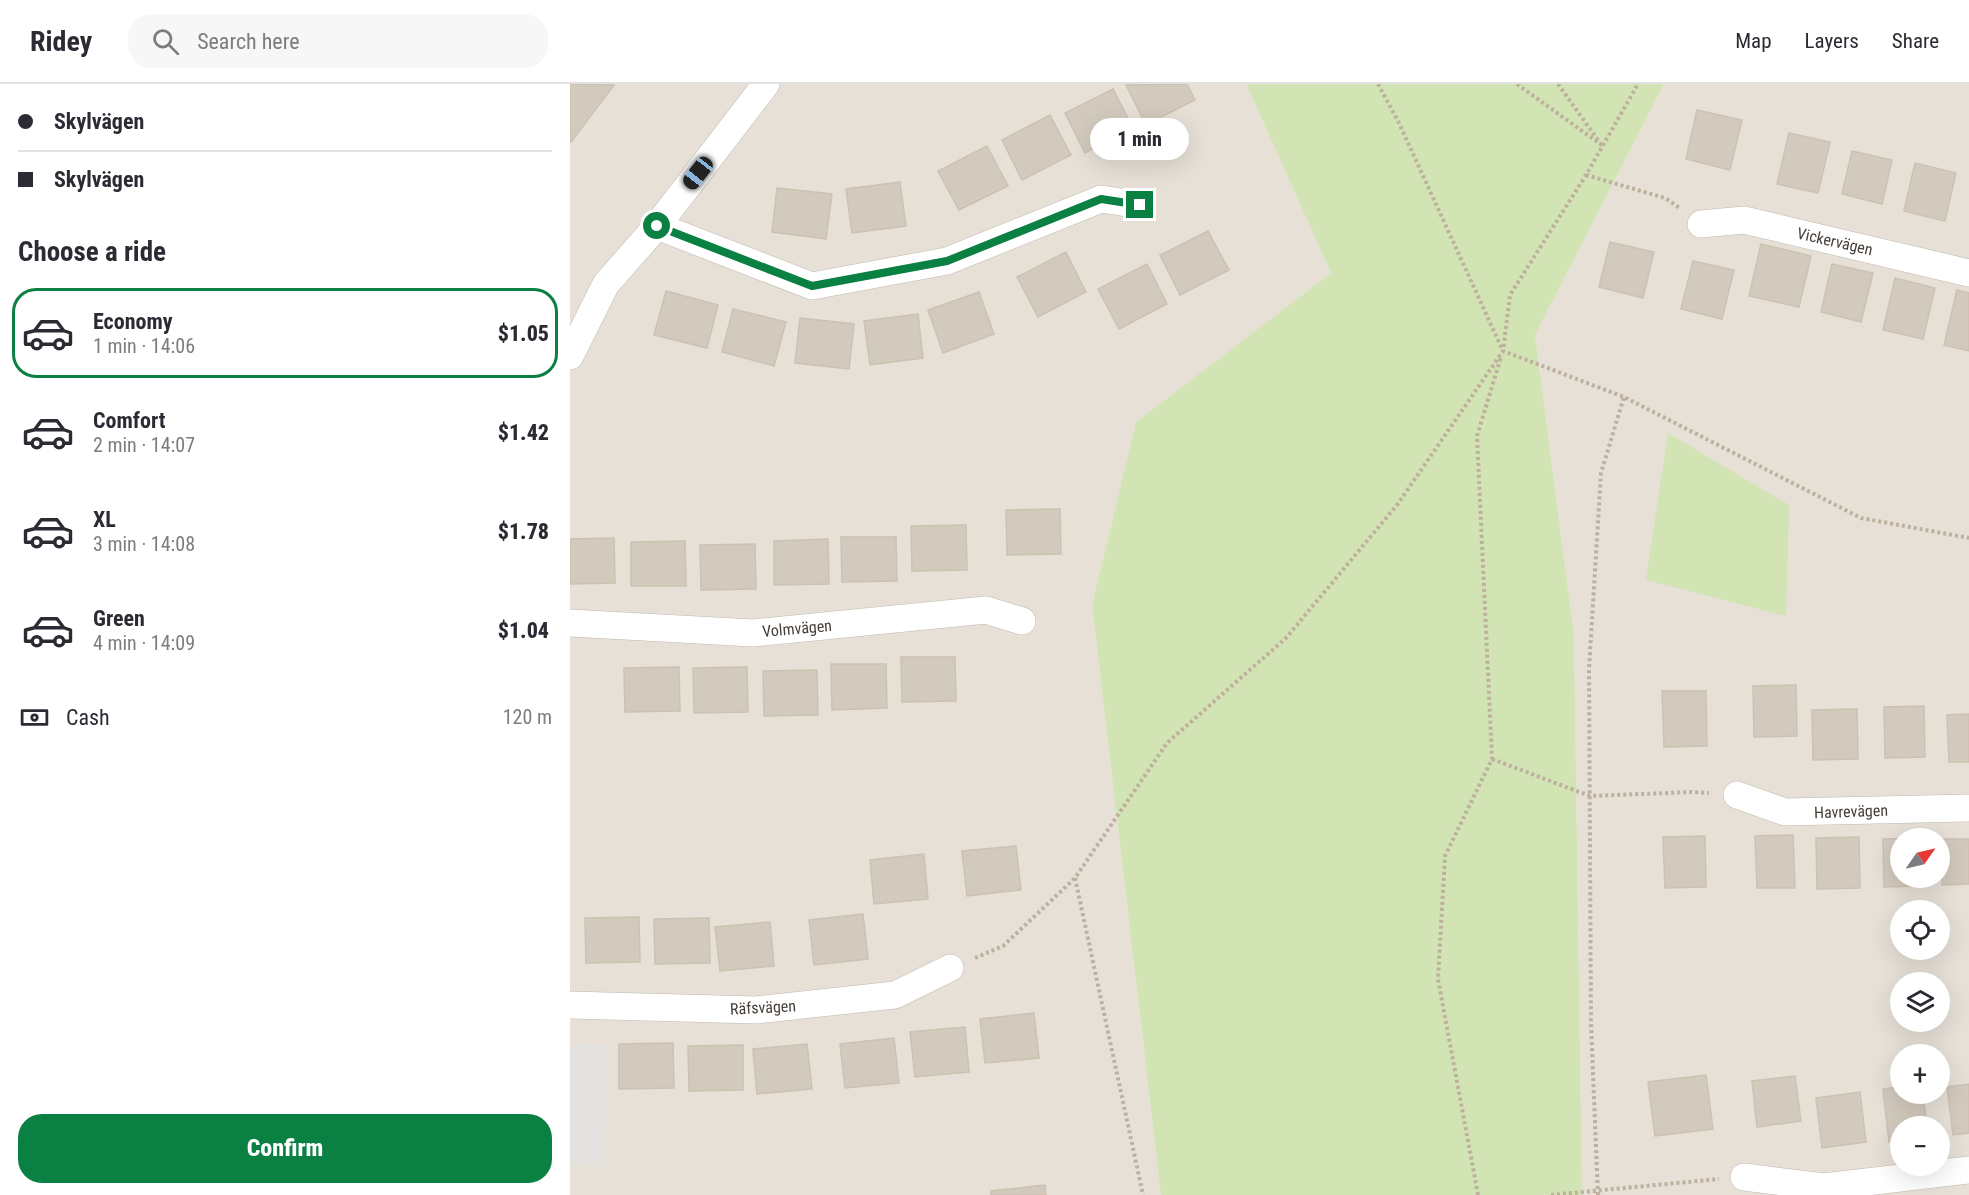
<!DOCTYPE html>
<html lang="en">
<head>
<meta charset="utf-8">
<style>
  body { margin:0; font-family:"Roboto Condensed",sans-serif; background:#f7f7f7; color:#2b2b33; height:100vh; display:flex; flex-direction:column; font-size:22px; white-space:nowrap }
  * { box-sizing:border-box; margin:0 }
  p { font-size:20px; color:#7c7c81 }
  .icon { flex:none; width:33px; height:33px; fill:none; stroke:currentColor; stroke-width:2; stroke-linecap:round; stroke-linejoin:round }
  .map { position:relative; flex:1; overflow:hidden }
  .details { display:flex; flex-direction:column; background:#fff; width:570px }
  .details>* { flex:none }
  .guide { display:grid; align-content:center; height:132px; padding:0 18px; background:#fff }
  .needle { width:39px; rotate:56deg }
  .controls { position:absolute; left:1320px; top:744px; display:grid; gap:12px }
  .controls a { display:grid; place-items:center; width:60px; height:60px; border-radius:50%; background:#fff; box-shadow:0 6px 24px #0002; font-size:30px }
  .end { position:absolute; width:27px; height:27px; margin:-14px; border:8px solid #0b8043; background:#fff; box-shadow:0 0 0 3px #fff }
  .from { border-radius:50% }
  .bubble { position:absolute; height:42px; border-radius:21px; background:#fff; box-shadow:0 6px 24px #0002; font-size:20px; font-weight:800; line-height:42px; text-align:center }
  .car { position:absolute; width:18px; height:36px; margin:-18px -9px; border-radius:8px; box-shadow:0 0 4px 2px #0007; background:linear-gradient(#222 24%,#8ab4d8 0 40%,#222 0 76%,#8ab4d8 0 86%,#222 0) }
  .guide b { display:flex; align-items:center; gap:21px; height:57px; font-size:22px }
  .guide b+b { border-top:2px solid #e1e1e2 }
  .guide i { width:15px; height:15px; background:#2b2b33 }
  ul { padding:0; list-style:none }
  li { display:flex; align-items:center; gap:18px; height:90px; margin:0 12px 9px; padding:0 6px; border:3px solid transparent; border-radius:24px }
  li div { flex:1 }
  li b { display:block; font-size:22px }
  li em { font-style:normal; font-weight:800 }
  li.on { border-color:#0b8043 }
  li>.icon { width:54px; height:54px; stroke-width:1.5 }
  h2 { padding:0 18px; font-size:27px; line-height:72px }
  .pay { display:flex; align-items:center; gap:15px; height:66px; padding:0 18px; font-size:22px }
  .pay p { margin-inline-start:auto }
  .primary-button { display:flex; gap:12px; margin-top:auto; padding:12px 18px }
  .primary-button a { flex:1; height:69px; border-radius:24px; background:#0b8043; color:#fff; font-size:24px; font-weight:800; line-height:69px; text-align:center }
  header { display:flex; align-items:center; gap:36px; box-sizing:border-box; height:84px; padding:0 30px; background:#fff; border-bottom:2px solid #e1e1e2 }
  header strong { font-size:28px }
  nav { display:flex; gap:33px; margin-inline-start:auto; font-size:21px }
  .search { width:420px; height:54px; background:#f7f7f7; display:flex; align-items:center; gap:15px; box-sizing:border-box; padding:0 21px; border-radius:24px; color:#7c7c81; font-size:22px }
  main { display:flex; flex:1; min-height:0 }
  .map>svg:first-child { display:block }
  .residential { fill:#e6e0d7; fill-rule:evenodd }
  .green { fill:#d2e3b4 }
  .parking { fill:#e4e2df }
  .building { fill:#d3cabe; stroke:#cdc1b2; stroke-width:1.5 }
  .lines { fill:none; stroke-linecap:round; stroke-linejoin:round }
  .street-casing { stroke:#c0b9ae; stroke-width:28 }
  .path { stroke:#beb09e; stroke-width:4; stroke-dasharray:3 3; stroke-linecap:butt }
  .street { stroke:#fff; stroke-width:27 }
  .route { stroke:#0b8043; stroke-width:8 }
  .labels { text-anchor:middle; stroke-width:4.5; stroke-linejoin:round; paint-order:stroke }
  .street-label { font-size:16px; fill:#453f37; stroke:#fff }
</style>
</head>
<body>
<header>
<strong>Ridey</strong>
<div class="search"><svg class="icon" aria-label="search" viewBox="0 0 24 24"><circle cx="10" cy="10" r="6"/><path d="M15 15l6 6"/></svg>Search here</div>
<nav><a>Map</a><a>Layers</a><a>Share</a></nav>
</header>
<main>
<section class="details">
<div class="guide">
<b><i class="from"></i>Skylvägen</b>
<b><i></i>Skylvägen</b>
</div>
<h2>Choose a ride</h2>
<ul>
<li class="on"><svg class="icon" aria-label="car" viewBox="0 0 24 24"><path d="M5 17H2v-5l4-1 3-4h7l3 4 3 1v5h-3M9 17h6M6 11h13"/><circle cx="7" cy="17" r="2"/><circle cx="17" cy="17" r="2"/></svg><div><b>Economy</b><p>1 min · 14:06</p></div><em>$1.05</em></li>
<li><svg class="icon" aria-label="car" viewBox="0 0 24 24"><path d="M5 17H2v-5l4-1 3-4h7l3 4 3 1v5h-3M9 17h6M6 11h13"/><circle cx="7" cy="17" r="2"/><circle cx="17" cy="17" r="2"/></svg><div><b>Comfort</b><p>2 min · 14:07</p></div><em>$1.42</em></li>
<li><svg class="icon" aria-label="car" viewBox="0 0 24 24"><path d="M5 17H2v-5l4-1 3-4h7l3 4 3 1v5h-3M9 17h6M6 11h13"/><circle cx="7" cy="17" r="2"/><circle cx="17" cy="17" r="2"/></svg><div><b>XL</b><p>3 min · 14:08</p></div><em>$1.78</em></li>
<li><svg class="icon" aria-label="car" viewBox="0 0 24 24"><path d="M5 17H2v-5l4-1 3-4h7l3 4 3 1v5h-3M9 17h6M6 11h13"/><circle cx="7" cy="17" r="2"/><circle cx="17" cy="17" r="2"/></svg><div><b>Green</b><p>4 min · 14:09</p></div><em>$1.04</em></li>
</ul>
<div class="pay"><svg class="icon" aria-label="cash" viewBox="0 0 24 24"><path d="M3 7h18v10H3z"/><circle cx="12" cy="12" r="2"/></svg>Cash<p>120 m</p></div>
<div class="primary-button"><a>Confirm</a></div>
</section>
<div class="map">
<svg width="1399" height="1111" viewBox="0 0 1399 1111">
  <rect width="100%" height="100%" fill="#f3efe8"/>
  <path class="residential" d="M0,0H676L761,189L566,338L522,521L591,1111H0Z
    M1094,0H1399V1111H1012L1004,552L965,251ZM1330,754H1370V794H1330ZM1330,826H1370V866H1330ZM1330,898H1370V938H1330ZM1330,970H1370V1010H1330ZM1330,1042H1370V1082H1330Z"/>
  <path class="green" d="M676,0H1094L965,251L1004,552L1012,1111H591L522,521L566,338L761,189Z
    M1098,349L1219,421L1216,532L1076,496Z"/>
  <path class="parking" d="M0,961H35L34,1082H0Z"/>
  <path class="building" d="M0,0L44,1L1,58H0Z
    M617,0L625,16L576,41L556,1Z
    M543,5L563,44L515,69L495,29Z
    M1127,26L1172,36L1160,86L1116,75Z
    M480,31L501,71L452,96L432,56Z
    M1219,49L1260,58L1248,109L1207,100Z
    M417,62L438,102L389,126L368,87Z
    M1282,67L1322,76L1312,120L1272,110Z
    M1345,79L1386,89L1375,137L1334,127Z
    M330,98L336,142L282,149L276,105Z
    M207,104L262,110L256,155L202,148Z
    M638,147L659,186L610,211L590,171Z
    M1040,158L1084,168L1073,214L1029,203Z
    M1191,160L1241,172L1229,223L1179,212Z
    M496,168L516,208L468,233L447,193Z
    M1123,177L1164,186L1152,235L1111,225Z
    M577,180L597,220L549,245L528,205Z
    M1262,180L1303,189L1291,238L1251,228Z
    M1325,194L1365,204L1353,255L1313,246Z
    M1387,206L1399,209V267L1374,261Z
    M96,207L148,221L137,264L84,251Z
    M409,208L424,250L373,269L358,226Z
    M163,225L216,238L204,282L152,268Z
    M348,230L353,274L300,281L294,237Z
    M230,234L284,240L279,285L225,279Z
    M490,425L491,470L437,471L436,426Z
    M396,441L397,486L342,487L341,442Z
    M271,453H326L327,497L272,498Z
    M44,454L45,499L0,500V455Z
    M258,455L259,500L204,501V457Z
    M115,457L116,502H61V458Z
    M185,460L186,505L131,506L130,461Z
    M331,573H385L386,617L332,618Z
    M261,580H316L317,624L262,626Z
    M109,583L110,627L55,628L54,584Z
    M177,583L178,628L124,629L123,584Z
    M247,586L248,631L194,632L193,587Z
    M1226,601L1227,652L1184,653L1183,602Z
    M1092,607H1136L1137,662L1094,663Z
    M1354,622L1355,673L1315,674L1314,623Z
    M1287,625L1288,675L1243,676L1242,626Z
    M1399,630V678H1379L1377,631Z
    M1223,751L1225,804H1187L1185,752Z
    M1135,752L1136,803L1095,804L1093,753Z
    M1289,753L1290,804L1247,805L1246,754Z
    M1330,754V794H1352V802L1314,803L1313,755L1351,754Z
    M1371,755H1399V800L1372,801Z
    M446,762L451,806L397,812L392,767Z
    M354,770L358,815L304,820L300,776Z
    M293,830L298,875L244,881L239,836Z
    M69,833L70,878L16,879L15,834Z
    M139,834L140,879L85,880L84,835Z
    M200,838L204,882L150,887L145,843Z
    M464,929L469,974L415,979L410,935Z
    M395,943L399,988L345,993L340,948Z
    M324,954L329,999L275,1004L270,960Z
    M103,959L104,1004L49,1005V960Z
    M237,960L242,1005L187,1010L183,965Z
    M173,961V1006L119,1007L118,962Z
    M1136,991L1143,1045L1085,1052L1078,998Z
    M1225,992L1231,1037L1187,1043L1182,997Z
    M1399,1000V1049L1383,1051L1377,1003Z
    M1330,1003V1010H1353L1357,1042H1330V1057L1319,1058L1313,1005Z
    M1290,1008L1296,1058L1252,1064L1246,1014Z
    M475,1101L476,1111H421V1107Z"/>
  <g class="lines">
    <defs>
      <path id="street" d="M1131,140L1174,136L1399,189
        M87,142L242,202L377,177L531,115L570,121
        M0,272L36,200L87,142L196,0
        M0,539L183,549L416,526L452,537
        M1167,711L1215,728L1399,724
        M0,921L186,926L325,911L380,884
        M1174,1093L1254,1103L1399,1086"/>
    </defs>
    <use href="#street" class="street-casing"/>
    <path class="path" d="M808,0L828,37L933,267L1054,313L1291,434L1399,454
      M947,0L1033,62
      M988,0L1030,59
      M1016,91L1095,114L1111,125
      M922,675L1020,712L1122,708L1139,709
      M505,794L573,1111
      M405,874L433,862L505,794L597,659L716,554L827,421L933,267L940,211L1016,91L1068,0
      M908,1111L868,895L875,772L922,675L907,352L931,273
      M981,1111L1149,1095
      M1028,1111L1021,940L1019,585L1031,389L1054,313"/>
    <use href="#street" class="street"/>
  </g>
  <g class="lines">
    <path class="route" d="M87,142L242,202L377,177L531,115L570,121"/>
  </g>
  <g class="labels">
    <g class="street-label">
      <text transform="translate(1265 157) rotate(13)" y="6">Vickervägen</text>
      <text transform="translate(227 544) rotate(-5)" y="6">Volmvägen</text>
      <text transform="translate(1281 727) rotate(-2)" y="6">Havrevägen</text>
      <text transform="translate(193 923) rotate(-3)" y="6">Räfsvägen</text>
    </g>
  </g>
</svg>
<div class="controls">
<a><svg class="needle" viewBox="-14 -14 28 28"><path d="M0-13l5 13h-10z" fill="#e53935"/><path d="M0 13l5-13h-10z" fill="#7c7c81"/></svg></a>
<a><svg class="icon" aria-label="locate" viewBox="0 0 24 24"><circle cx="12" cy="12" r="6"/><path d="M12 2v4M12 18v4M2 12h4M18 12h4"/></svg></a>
<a><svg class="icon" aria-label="layers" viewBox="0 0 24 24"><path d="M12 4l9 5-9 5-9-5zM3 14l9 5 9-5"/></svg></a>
<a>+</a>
<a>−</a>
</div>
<i class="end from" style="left:87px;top:142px"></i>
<i class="end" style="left:570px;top:121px"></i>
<div class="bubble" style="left:520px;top:34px;width:99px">1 min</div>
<i class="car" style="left:128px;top:89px;rotate:218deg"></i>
</div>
</main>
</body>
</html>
